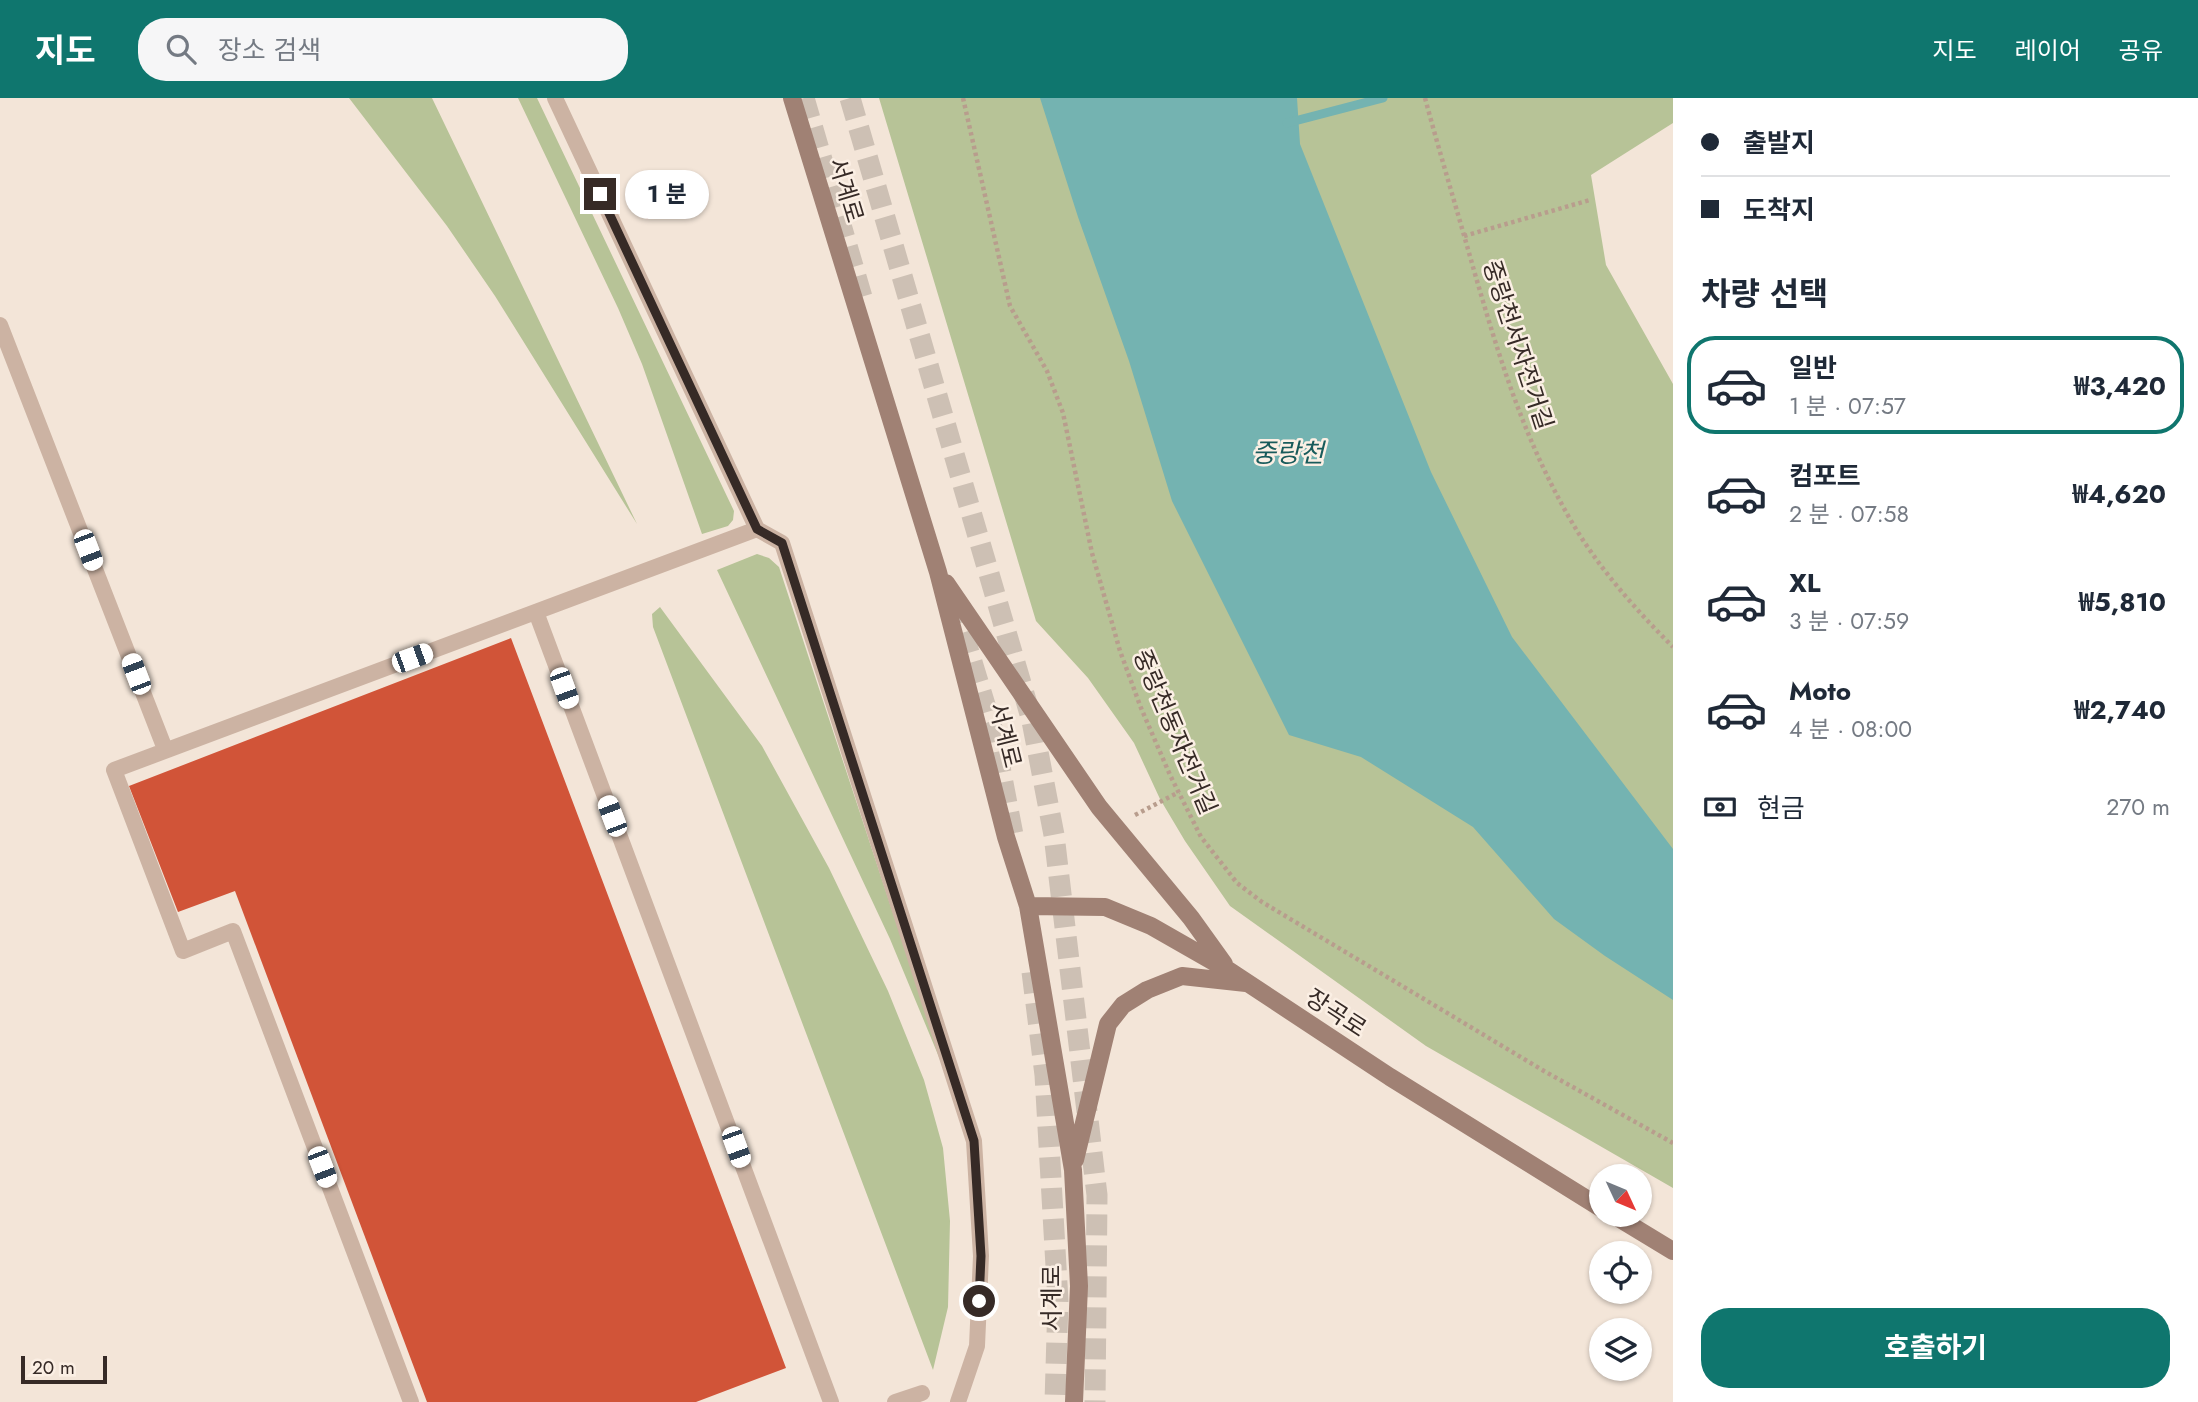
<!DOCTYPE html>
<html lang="ko">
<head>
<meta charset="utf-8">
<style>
  body { margin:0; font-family:Jost,"Noto Sans KR",sans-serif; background:#f6f6f7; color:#1f2937; height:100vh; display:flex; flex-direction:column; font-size:26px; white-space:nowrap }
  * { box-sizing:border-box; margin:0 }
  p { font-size:23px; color:#747a83 }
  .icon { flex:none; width:38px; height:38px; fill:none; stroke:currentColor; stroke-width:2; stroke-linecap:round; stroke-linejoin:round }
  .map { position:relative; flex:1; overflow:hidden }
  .panel { display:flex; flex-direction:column; background:#fff; width:525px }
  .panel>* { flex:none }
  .hud { display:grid; align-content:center; height:154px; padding:0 28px; background:#fff }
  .needle { width:46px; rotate:134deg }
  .buttons { position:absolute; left:1589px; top:1066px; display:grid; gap:14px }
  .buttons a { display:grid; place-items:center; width:63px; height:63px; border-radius:50%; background:#fff; box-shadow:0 2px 5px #0004; font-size:35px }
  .scale { position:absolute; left:21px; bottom:18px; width:86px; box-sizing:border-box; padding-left:7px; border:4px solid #362a26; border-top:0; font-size:19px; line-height:24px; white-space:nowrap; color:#362a26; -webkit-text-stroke:5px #fbefe4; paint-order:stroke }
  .end { position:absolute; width:32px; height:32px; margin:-16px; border:9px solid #362a26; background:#fff; box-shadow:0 0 0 4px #fff }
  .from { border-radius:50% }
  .bubble { position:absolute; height:49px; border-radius:24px; background:#fff; box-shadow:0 2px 5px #0004; font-size:23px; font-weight:700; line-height:49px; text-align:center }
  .car { position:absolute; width:21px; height:42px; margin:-21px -10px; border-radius:9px; box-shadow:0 0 5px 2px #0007; background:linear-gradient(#fff 24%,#345 0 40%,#fff 0 76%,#345 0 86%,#fff 0) }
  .hud b { display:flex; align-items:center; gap:24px; height:66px; font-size:26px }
  .hud b+b { border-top:2px solid #e0e1e3 }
  .hud i { width:18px; height:18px; background:#1f2937 }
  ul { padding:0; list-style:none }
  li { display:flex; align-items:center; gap:21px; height:98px; margin:0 14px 10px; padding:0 14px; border:4px solid transparent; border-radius:28px }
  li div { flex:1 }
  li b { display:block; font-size:26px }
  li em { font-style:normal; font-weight:700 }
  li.active { border-color:#0f766e }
  li>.icon { width:63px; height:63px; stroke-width:1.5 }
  h2 { padding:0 28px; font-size:32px; line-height:84px }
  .pay { display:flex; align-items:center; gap:18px; height:77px; padding:0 28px; font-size:26px }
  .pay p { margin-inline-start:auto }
  .cta { display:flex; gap:14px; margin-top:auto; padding:14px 28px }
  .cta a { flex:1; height:80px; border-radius:28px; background:#0f766e; color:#fff; font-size:28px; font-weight:700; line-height:80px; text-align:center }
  header { display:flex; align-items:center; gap:42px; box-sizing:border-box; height:98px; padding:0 35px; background:#0f766e; color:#fff }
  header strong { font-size:33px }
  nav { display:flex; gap:38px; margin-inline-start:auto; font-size:24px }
  .search { width:490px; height:63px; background:#f6f6f7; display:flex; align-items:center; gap:18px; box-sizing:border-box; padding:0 24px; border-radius:28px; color:#747a83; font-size:26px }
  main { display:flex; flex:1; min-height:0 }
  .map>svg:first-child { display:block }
  .green { fill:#b7c397 }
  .water { fill:#74b3b1 }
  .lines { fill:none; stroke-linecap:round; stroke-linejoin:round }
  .stream { stroke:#74b3b1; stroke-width:9 }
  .building { fill:#d15438 }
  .highway-tunnel { stroke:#cdc0b4; stroke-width:21; stroke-dasharray:21 10; stroke-linecap:butt }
  .path { stroke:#b89d8d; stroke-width:4.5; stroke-dasharray:3.5 3.5; stroke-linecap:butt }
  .lane { stroke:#ccb3a3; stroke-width:16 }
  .secondary { stroke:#a08174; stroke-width:18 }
  .route { stroke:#362a26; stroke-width:9 }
  .labels { text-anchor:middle; stroke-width:5; stroke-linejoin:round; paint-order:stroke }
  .street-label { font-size:24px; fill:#362a26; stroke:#fbefe4 }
  .water-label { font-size:26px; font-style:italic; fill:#185b5b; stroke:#fbefe4 }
</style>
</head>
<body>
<header>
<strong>지도</strong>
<div class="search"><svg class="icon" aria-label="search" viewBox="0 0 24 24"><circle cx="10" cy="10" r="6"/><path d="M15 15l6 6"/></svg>장소 검색</div>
<nav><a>지도</a><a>레이어</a><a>공유</a></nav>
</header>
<main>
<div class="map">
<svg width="1673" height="1304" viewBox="0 0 1673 1304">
  <rect width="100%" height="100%" fill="#f3e5d8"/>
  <path class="green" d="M349,0H432L637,426L495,198L447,128Z
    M518,0H537L734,413L733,422L728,428L702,436L642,266L618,210Z
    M879,0H1673V25L1591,77L1606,167L1673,286V1090L1426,948L1230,808L1185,743L1160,701L1134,645L1088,580L1036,523Z
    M757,456L769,460L779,469L946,976L890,841L717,472Z
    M660,509L762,648L829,770L888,893L924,982L943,1050L950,1123L948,1209L933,1272L653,529L652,516Z"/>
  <path class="water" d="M1040,0H1297L1300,46L1431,374L1512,539L1673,751V902L1605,858L1554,821L1473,729L1361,659L1289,637L1172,403L1129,263L1078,119Z"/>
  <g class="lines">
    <path class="stream" d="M1287,25L1383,0"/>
  </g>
  <path class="building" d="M664,83L676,107L647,121L636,96Z
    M511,540L786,1270L696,1304H427L235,793L178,814L129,688Z"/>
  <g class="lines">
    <path class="highway-tunnel" d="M804,0L864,206
      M850,0L1032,623L1054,737L1097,1097L1095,1304
      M954,505L993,633L1014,742
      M1032,874L1045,977L1058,1203L1055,1304"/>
    <path class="path" d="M963,0L1010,208L1047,273L1063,315L1092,455L1120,553L1141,610L1170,677L1201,739L1237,785L1262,804L1544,973L1673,1045
      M1425,0C1440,56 1457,112 1473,169C1499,259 1523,339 1570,421C1597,468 1634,510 1673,549
      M1464,138L1590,102
      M1135,717L1179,694"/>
    <path class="lane" d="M555,0L757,431L782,445L974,1043L981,1158L977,1248L958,1304
      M0,227L165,651
      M536,514L831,1304
      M411,1304L233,833L183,853L114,672L757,431
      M895,1304L922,1295"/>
    <path class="secondary" d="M792,0L938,474L1006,739L1028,808L1073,1072L1079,1188L1074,1304
      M946,485L1099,709L1191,820L1224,866
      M1028,808L1105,809L1151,828L1228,872L1390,979L1601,1110
      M1075,1062L1108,926L1123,907L1147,892L1182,878L1246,885
      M1612,1116L1673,1153"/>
  </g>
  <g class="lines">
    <path class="route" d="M600,96L757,431L782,445L974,1043L981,1158L979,1203"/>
  </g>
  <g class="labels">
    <g class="street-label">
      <text transform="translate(846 92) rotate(73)" y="8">서계로</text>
      <text transform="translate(1518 247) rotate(72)" y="8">중랑천서자전거길</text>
      <text transform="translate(1175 634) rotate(67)" y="8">중랑천동자전거길</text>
      <text transform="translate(1005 637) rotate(76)" y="8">서계로</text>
      <text transform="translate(1336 915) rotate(33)" y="8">장곡로</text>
      <text transform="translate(1052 1200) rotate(-90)" y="8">서계로</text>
    </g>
    <g class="water-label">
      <text x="1288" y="364">중랑천</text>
    </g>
  </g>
</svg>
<div class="buttons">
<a><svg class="needle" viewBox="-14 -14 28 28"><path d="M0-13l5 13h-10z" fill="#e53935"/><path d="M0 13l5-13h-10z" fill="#747a83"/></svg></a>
<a><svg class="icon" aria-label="locate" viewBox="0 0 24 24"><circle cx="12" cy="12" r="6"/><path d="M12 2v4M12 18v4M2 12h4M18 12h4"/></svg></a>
<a><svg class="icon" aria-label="layers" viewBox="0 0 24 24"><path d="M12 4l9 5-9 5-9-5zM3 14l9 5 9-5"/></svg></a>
</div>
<div class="scale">20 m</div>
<i class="end from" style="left:979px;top:1203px"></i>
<i class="end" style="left:600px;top:96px"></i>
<div class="bubble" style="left:625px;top:72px;width:84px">1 분</div>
<i class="car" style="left:88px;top:452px;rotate:159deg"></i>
<i class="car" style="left:412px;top:560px;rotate:70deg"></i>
<i class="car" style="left:136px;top:576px;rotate:339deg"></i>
<i class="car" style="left:564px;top:590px;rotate:160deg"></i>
<i class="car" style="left:612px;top:718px;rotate:339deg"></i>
<i class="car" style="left:736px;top:1049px;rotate:160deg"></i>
<i class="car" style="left:322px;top:1069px;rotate:159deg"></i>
</div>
<section class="panel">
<div class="hud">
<b><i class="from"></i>출발지</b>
<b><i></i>도착지</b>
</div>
<h2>차량 선택</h2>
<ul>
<li class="active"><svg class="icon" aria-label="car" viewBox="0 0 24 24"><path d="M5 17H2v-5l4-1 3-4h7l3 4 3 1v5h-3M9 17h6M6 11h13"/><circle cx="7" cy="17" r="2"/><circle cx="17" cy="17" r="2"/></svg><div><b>일반</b><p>1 분 · 07:57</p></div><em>₩3,420</em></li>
<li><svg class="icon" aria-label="car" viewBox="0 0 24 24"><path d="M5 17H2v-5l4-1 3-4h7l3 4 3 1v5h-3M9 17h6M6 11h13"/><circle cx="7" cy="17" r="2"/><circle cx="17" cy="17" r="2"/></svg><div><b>컴포트</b><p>2 분 · 07:58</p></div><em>₩4,620</em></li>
<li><svg class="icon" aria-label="car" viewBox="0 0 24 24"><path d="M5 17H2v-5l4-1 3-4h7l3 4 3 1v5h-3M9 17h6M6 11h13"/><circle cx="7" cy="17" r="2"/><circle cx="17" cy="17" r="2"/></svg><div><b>XL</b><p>3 분 · 07:59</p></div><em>₩5,810</em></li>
<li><svg class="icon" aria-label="car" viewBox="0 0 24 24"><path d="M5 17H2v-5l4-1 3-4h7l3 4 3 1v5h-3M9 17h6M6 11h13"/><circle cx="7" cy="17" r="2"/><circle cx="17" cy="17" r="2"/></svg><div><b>Moto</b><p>4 분 · 08:00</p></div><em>₩2,740</em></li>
</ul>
<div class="pay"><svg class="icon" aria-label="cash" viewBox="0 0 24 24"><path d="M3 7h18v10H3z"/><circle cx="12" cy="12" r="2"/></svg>현금<p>270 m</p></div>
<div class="cta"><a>호출하기</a></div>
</section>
</main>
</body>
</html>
